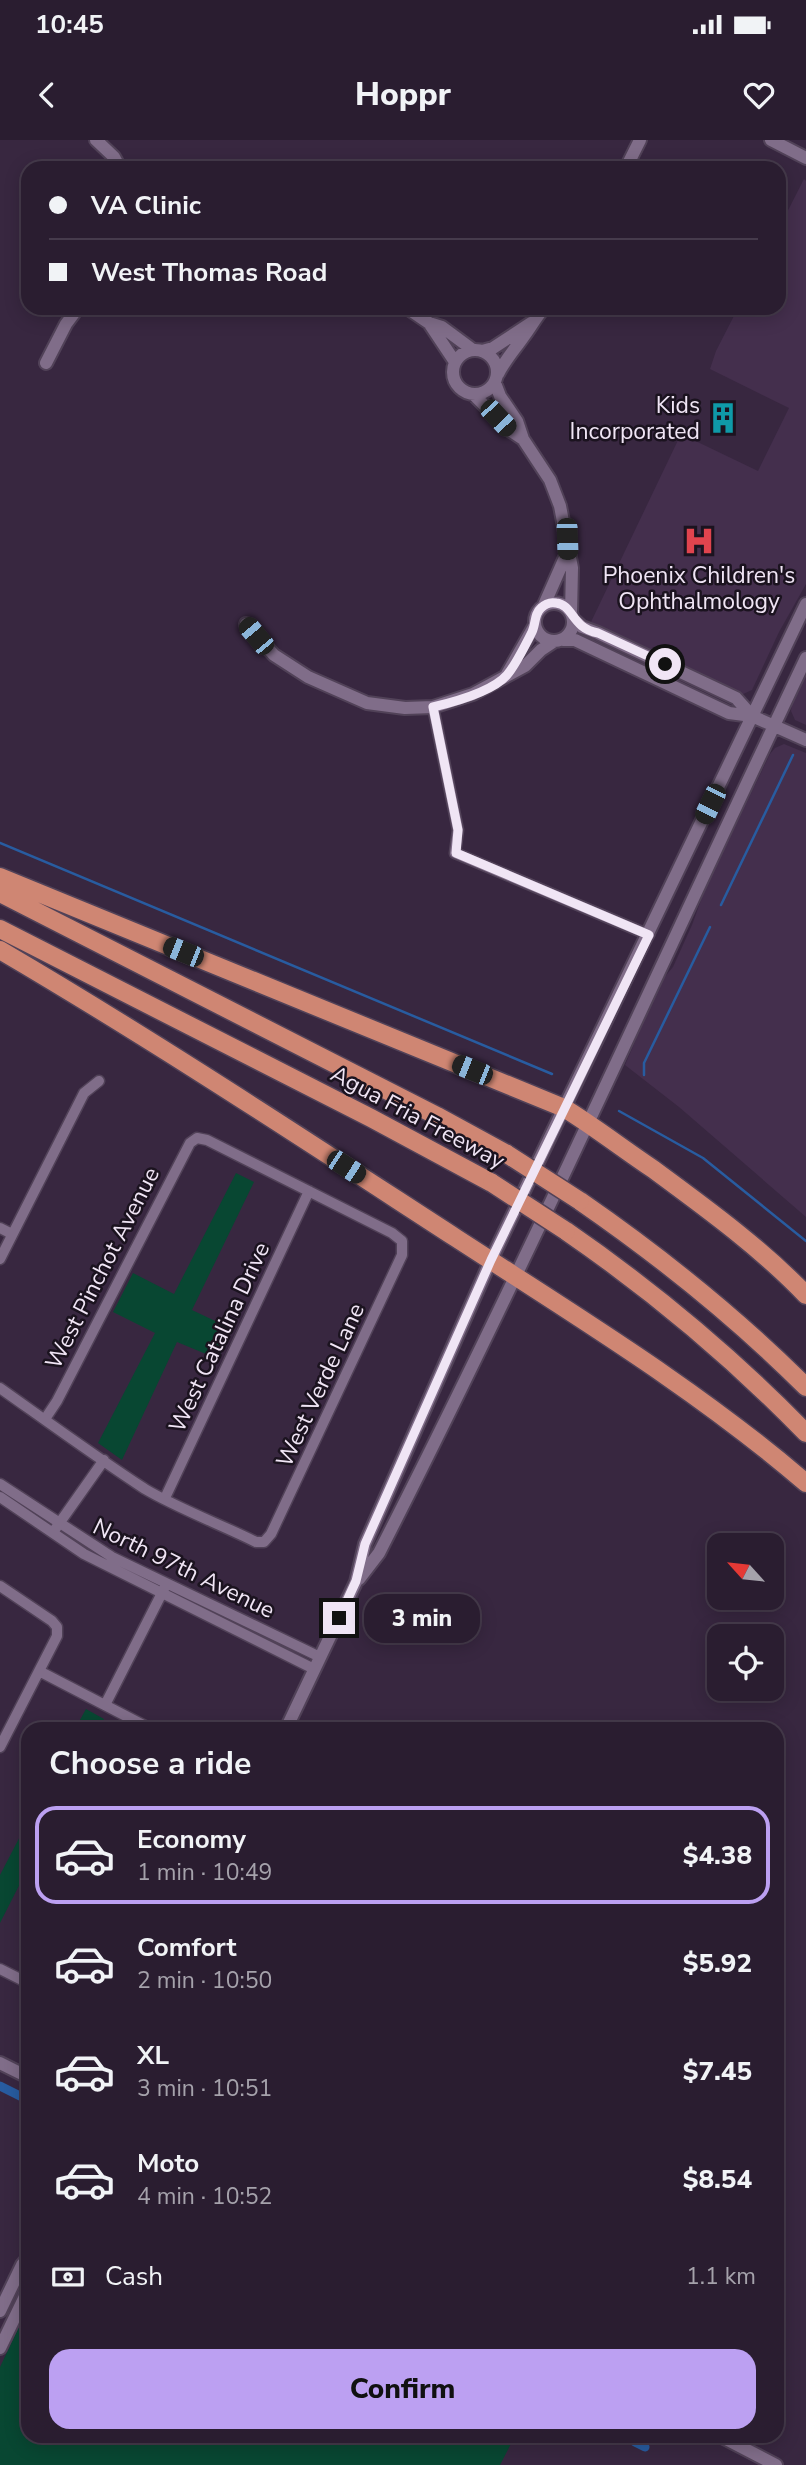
<!DOCTYPE html>
<html lang="en">
<head>
<meta charset="utf-8">
<style>
  body { margin:0; font-family:"Nunito Sans",sans-serif; background:#322638; color:#f1f3f6; height:100vh; display:flex; flex-direction:column; font-size:26px; white-space:nowrap }
  * { box-sizing:border-box; margin:0 }
  p { font-size:23px; color:#a5a2ab }
  .icon { flex:none; width:38px; height:38px; fill:none; stroke:currentColor; stroke-width:2; stroke-linecap:round; stroke-linejoin:round }
  .map { position:relative; flex:1; overflow:hidden }
  .sheet { position:absolute; left:21px; top:1582px; width:763px; height:721px; display:flex; flex-direction:column; background:#2a1d30; border-radius:21px; box-shadow:0 4px 18px #0003,0 0 0 2px #463b4c }
  .sheet>* { flex:none }
  .top-card { position:absolute; left:21px; top:21px; width:765px; height:154px; border-radius:21px; box-shadow:0 4px 18px #0003,0 0 0 2px #463b4c; display:grid; align-content:center; height:154px; padding:0 28px; background:#2a1d30 }
  .needle { width:46px; rotate:297deg }
  .fabs { position:absolute; left:707px; top:1393px; display:grid; gap:14px }
  .fabs a { display:grid; place-items:center; width:77px; height:77px; border-radius:14px; background:#2a1d30; box-shadow:0 4px 18px #0003,0 0 0 2px #463b4c; font-size:35px }
  .end { position:absolute; width:32px; height:32px; margin:-16px; border:9px solid #f0e5f5; background:#111; box-shadow:0 0 0 4px #111 }
  .from { border-radius:50% }
  .bubble { position:absolute; height:49px; border-radius:21px; background:#2a1d30; box-shadow:0 4px 18px #0003,0 0 0 2px #463b4c; font-size:23px; font-weight:800; line-height:49px; text-align:center }
  .car { position:absolute; width:21px; height:42px; margin:-21px -10px; border-radius:9px; box-shadow:0 0 5px 2px #0007; background:linear-gradient(#222 24%,#8ab4d8 0 40%,#222 0 76%,#8ab4d8 0 86%,#222 0) }
  .top-card b { display:flex; align-items:center; gap:24px; height:66px; font-size:26px }
  .top-card b+b { border-top:2px solid #463b4c }
  .top-card i { width:18px; height:18px; background:#f1f3f6 }
  ul { padding:0; list-style:none }
  li { display:flex; align-items:center; gap:21px; height:98px; margin:0 14px 10px; padding:0 14px; border:4px solid transparent; border-radius:21px }
  li div { flex:1 }
  li b { display:block; font-size:26px }
  li em { font-style:normal; font-weight:800 }
  li.active { border-color:#bca0f2 }
  li>.icon { width:63px; height:63px; stroke-width:1.5 }
  h2 { padding:0 28px; font-size:32px; line-height:84px }
  .pay { display:flex; align-items:center; gap:18px; height:77px; padding:0 28px; font-size:26px }
  .pay p { margin-inline-start:auto }
  .button { display:flex; gap:14px; margin-top:auto; padding:14px 28px }
  .button a { flex:1; height:80px; border-radius:21px; background:#bca0f2; color:#111; font-size:28px; font-weight:800; line-height:80px; text-align:center }
  .status { display:flex; justify-content:space-between; align-items:center; height:49px; padding:0 35px; background:#2a1d30; direction:ltr }
  .status svg { height:19px; fill:currentColor }
  header { display:flex; justify-content:space-between; align-items:center; height:91px; padding:0 28px; background:#2a1d30; font-size:32px; font-weight:800 }
  .map>svg:first-child { display:block }
  .built { fill:#442f4d }
  .green { fill:#084732 }
  .lines { fill:none; stroke-linecap:round; stroke-linejoin:round }
  .stream { stroke:#285ca0; stroke-width:2.5 }
  .canal { stroke:#285ca0; stroke-width:9 }
  .street-casing { stroke:#514258; stroke-width:13 }
  .secondary-casing { stroke:#514258; stroke-width:16 }
  .highway-casing { stroke:#514258; stroke-width:21 }
  .street { stroke:#806d89; stroke-width:10 }
  .secondary { stroke:#806d89; stroke-width:12 }
  .highway { stroke:#cf8673; stroke-width:18 }
  .highway-bridge-casing { stroke:#514258; stroke-width:21; stroke-linecap:butt }
  .highway-bridge { stroke:#cf8673; stroke-width:18 }
  .route { stroke:#f0e5f5; stroke-width:9 }
  .labels { text-anchor:middle; stroke-width:5; stroke-linejoin:round; paint-order:stroke }
  .poi-label { font-size:23px; fill:#f0e5f5; stroke:#1b131f; text-anchor:end }
  .street-label { font-size:23px; fill:#f0e5f5; stroke:#1b131f }
</style>
</head>
<body>
<div class="status"><b>10:45</b><svg viewBox="0 0 49 12"><path d="M0 12V9h3v3zM5 12V6h3v6zM10 12V3h3v9zM15 12V0h3v12zM26 1h20v11H26zM47 4h2v5h-2z"/></svg></div>
<header><svg class="icon" aria-label="back" viewBox="0 0 24 24"><path d="M15 5l-7 7 7 7"/></svg>Hoppr<svg class="icon" aria-label="heart" viewBox="0 0 24 24"><path d="M12 20l-8-8c-3-5 5-10 8-4 3-6 11-1 8 4z"/></svg></header>
<div class="map">
<svg width="806" height="2325" viewBox="0 0 806 2325">
  <rect width="100%" height="100%" fill="#382740"/>
  <path class="built" d="M804,39L806,41V444L779,492L752,550L741,555L591,482L681,294L758,331L789,268L710,229L716,211L738,168H779V88Z
    M806,534V585L795,580L791,571L792,564Z
    M784,604L806,613V1077L679,967L625,925L661,841L673,827L692,785L705,749L770,614L775,608Z"/>
  <path class="green" d="M236,1033L254,1042L192,1170L232,1189L218,1219L177,1202L122,1320L98,1303L155,1193L113,1172L133,1133L174,1154Z
    M86,1569L104,1579L99,1589H75Z
    M28,1681V1728L0,1783V1735Z
    M28,2168V2296H515L500,2325H0V2227Z"/>
  <g class="lines">
    <path class="stream" d="M0,703L552,934
      M721,765L793,615
      M644,935V923L710,787
      M619,971L703,1018L806,1101"/>
    <path class="canal" d="M0,1946L28,1960
      M632,2296L635,2302L645,2307"/>
    <defs>
      <path id="street" d="M433,567L458,690L455,713L649,795
        M0,1088L12,1094
        M0,1119L84,953L99,941
        M0,1248C48,1282 96,1317 145,1349C177,1368 222,1385 256,1402H264L271,1394L402,1115V1101L392,1093L207,1000L197,998L190,1003L57,1261L45,1279
        M0,1344L112,1417L320,1517
        M0,1357L84,1414L314,1529
        M165,1358L309,1051
        M56,1388L104,1320
        M0,1446L52,1481L57,1487V1496L0,1607
        M39,1531L151,1589
        M105,1565L165,1447
        M0,1829L28,1843"/>
      <path id="secondary" d="M96,0L114,17L120,28
        M771,0L806,18
        M626,28L640,0
        M407,168L429,183L442,187L473,210
        M429,183L455,222
        M453 232a22 22 0 1 1 44 0a22 22 0 1 1-44 0Z
        M482,211L493,208L531,183
        M46,223L66,184L78,168
        M498,234C505,220 515,209 524,196C531,187 536,177 544,168
        M495,243L500,256L517,281L523,299L550,340L560,366L572,428L571,473
        M474,255L508,289L523,299
        M535 482a19 19 0 1 1 38 0a19 19 0 1 1-38 0Z
        M544,465L567,413
        M573,479L582,487L598,493L736,558L752,576
        M246,484L274,515L308,537L367,563L405,568L433,567L473,554L525,526L541,510L553,502
        M563,500H575L729,573L752,576L806,600
        M507,534L535,485
        M359,1439L379,1413C529,1119 664,817 806,518
        M286,1589L356,1442L365,1404L491,1120L806,464
        M0,1923L28,1937
        M0,2171L22,2125L28,2118
        M0,2208L28,2150
        M720,2296L776,2325"/>
      <path id="highway" d="M0,737L564,968C595,987 623,1009 653,1029C706,1068 761,1108 806,1155
        M0,753L437,976L507,1014
        M0,789L371,978L492,1043
        M0,810C155,901 305,1000 456,1098C576,1176 698,1250 806,1343
        M580,1061C661,1117 737,1178 806,1247
        M566,1091C653,1151 732,1217 806,1293"/>
    </defs>
    <use href="#street" class="street-casing"/>
    <use href="#secondary" class="secondary-casing"/>
    <use href="#highway" class="highway-casing"/>
    <use href="#street" class="street"/>
    <use href="#secondary" class="secondary"/>
    <use href="#highway" class="highway"/>
    <defs>
      <path id="highway-bridge" d="M507,1014L580,1061
        M492,1043L566,1091"/>
    </defs>
    <use href="#highway-bridge" class="highway-bridge-casing"/>
    <use href="#highway-bridge" class="highway-bridge"/>
  </g>
  <g class="lines">
    <path class="route" d="M339,1478L356,1441L365,1404L491,1120L649,795L456,713L458,690L433,567C454,562 492,552 507,535C514,527 527,502 532,492C536,484 534,474 541,468C545,464 551,462 556,463C574,465 571,488 598,493L665,524"/>
  </g>
  <defs>
    <symbol id="building-bare" viewBox="-9 -9 18 18"><path d="M-4-6H4V6H1V3H-1V6H-4ZM-2.5-4.3h1.7v1.8h-1.7ZM.8-4.3h1.7v1.8H.8ZM-2.5-1h1.7V.8h-1.7ZM.8-1h1.7V.8H.8Z" fill="#0f9aa8" stroke="#1b131f" stroke-width="2.5" paint-order="stroke"/></symbol>
    <symbol id="hospital-bare" viewBox="-9 -9 18 18"><path d="M-5-5h3v3.5h4V-5h3V5h-3V1.5h-4V5h-3Z" fill="#e0444e" stroke="#1b131f" stroke-width="2.5" paint-order="stroke"/></symbol>
  </defs>
  <g fill-rule="evenodd">
    <use href="#building-bare" x="701" y="256" width="44" height="44"/>
    <use href="#hospital-bare" x="677" y="379" width="44" height="44"/>
  </g>
  <g class="labels">
    <g class="poi-label">
      <text x="700" y="273">Kids<tspan x="700" dy="26">Incorporated</tspan></text>
      <text x="699" y="443" text-anchor="middle">Phoenix Children's<tspan x="699" dy="26">Ophthalmology</tspan></text>
    </g>
    <g class="street-label">
      <text transform="translate(418 977) rotate(28)" y="8">Agua Fria Freeway</text>
      <text transform="translate(102 1128) rotate(-63)" y="8">West Pinchot Avenue</text>
      <text transform="translate(219 1197) rotate(-65)" y="8">West Catalina Drive</text>
      <text transform="translate(320 1245) rotate(-65)" y="8">West Verde Lane</text>
      <text transform="translate(184 1428) rotate(26)" y="8">North 97th Avenue</text>
    </g>
  </g>
</svg>
<div class="fabs">
<a><svg class="needle" viewBox="-14 -14 28 28"><path d="M0-13l5 13h-10z" fill="#e53935"/><path d="M0 13l5-13h-10z" fill="#a5a2ab"/></svg></a>
<a><svg class="icon" aria-label="locate" viewBox="0 0 24 24"><circle cx="12" cy="12" r="6"/><path d="M12 2v4M12 18v4M2 12h4M18 12h4"/></svg></a>
</div>
<i class="end from" style="left:665px;top:524px"></i>
<i class="end" style="left:339px;top:1478px"></i>
<div class="bubble" style="left:364px;top:1454px;width:116px">3 min</div>
<i class="car" style="left:498px;top:278px;rotate:137deg"></i>
<i class="car" style="left:567px;top:399px;rotate:178deg"></i>
<i class="car" style="left:256px;top:496px;rotate:320deg"></i>
<i class="car" style="left:710px;top:664px;rotate:206deg"></i>
<i class="car" style="left:183px;top:812px;rotate:292deg"></i>
<i class="car" style="left:472px;top:930px;rotate:292deg"></i>
<i class="car" style="left:346px;top:1027px;rotate:123deg"></i>
<div class="top-card">
<b><i class="from"></i>VA Clinic</b>
<b><i></i>West Thomas Road</b>
</div>
<section class="sheet">
<h2>Choose a ride</h2>
<ul>
<li class="active"><svg class="icon" aria-label="car" viewBox="0 0 24 24"><path d="M5 17H2v-5l4-1 3-4h7l3 4 3 1v5h-3M9 17h6M6 11h13"/><circle cx="7" cy="17" r="2"/><circle cx="17" cy="17" r="2"/></svg><div><b>Economy</b><p>1 min · 10:49</p></div><em>$4.38</em></li>
<li><svg class="icon" aria-label="car" viewBox="0 0 24 24"><path d="M5 17H2v-5l4-1 3-4h7l3 4 3 1v5h-3M9 17h6M6 11h13"/><circle cx="7" cy="17" r="2"/><circle cx="17" cy="17" r="2"/></svg><div><b>Comfort</b><p>2 min · 10:50</p></div><em>$5.92</em></li>
<li><svg class="icon" aria-label="car" viewBox="0 0 24 24"><path d="M5 17H2v-5l4-1 3-4h7l3 4 3 1v5h-3M9 17h6M6 11h13"/><circle cx="7" cy="17" r="2"/><circle cx="17" cy="17" r="2"/></svg><div><b>XL</b><p>3 min · 10:51</p></div><em>$7.45</em></li>
<li><svg class="icon" aria-label="car" viewBox="0 0 24 24"><path d="M5 17H2v-5l4-1 3-4h7l3 4 3 1v5h-3M9 17h6M6 11h13"/><circle cx="7" cy="17" r="2"/><circle cx="17" cy="17" r="2"/></svg><div><b>Moto</b><p>4 min · 10:52</p></div><em>$8.54</em></li>
</ul>
<div class="pay"><svg class="icon" aria-label="cash" viewBox="0 0 24 24"><path d="M3 7h18v10H3z"/><circle cx="12" cy="12" r="2"/></svg>Cash<p>1.1 km</p></div>
<div class="button"><a>Confirm</a></div>
</section>
</div>
</body>
</html>
